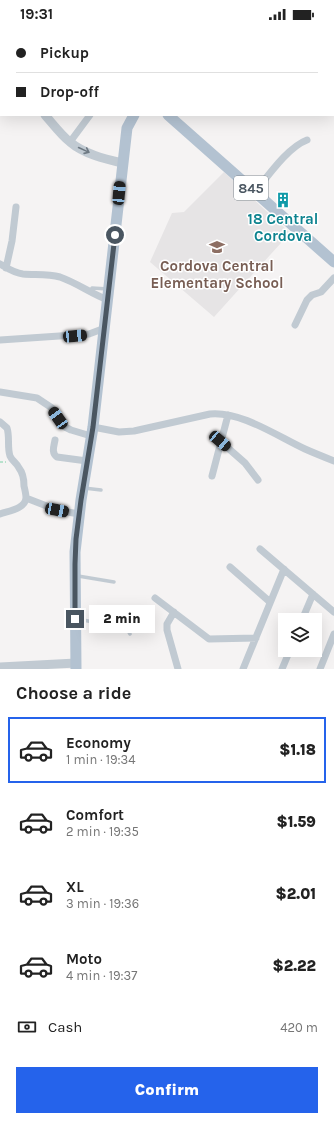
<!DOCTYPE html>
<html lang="en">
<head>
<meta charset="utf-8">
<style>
  body { margin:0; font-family:Karla,sans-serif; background:#f6f6f6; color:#222; height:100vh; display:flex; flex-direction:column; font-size:15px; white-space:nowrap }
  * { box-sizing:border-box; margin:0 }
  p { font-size:13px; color:#767676 }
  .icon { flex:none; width:22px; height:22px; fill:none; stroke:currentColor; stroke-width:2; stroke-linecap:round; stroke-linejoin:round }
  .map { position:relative; height:641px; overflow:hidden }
  .details { display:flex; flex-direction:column; background:#fff; flex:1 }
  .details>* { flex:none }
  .banner { position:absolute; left:0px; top:0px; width:334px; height:88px; box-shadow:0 4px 16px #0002; display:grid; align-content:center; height:88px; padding:0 16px; background:#fff }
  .fabs { position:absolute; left:278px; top:585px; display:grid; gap:8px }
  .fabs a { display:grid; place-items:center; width:44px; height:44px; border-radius:0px; background:#fff; box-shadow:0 4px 16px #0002; font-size:20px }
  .end { position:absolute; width:18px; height:18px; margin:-9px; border:5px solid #4a5661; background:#fff; box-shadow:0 0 0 2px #fff }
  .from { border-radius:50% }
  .bubble { position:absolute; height:28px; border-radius:0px; background:#fff; box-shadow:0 4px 16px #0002; font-size:13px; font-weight:800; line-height:28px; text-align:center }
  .car { position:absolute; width:12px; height:24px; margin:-12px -6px; border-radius:5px; box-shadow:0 0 3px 1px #0007; background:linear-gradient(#222 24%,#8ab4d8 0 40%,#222 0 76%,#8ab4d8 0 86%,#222 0) }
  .banner b { display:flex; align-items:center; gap:14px; height:38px; font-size:15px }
  .banner b+b { border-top:1px solid #e0e0e0 }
  .banner i { width:10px; height:10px; background:#222 }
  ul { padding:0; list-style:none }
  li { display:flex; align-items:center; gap:12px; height:66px; margin:0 8px 6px; padding:0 8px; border:2px solid transparent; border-radius:0px }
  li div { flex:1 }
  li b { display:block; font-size:15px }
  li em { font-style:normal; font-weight:800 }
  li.active { border-color:#2563eb }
  li>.icon { width:36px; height:36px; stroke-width:1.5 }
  h2 { padding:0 16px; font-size:18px; line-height:48px }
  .pay { display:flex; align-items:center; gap:10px; height:44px; padding:0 16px; font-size:15px }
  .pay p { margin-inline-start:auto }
  .cta { display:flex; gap:8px; margin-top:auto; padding:8px 16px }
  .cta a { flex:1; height:46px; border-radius:0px; background:#2563eb; color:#fff; font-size:16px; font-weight:800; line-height:46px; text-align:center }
  .status { display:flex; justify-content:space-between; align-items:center; height:28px; padding:0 20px; background:#fff; direction:ltr }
  .status svg { height:11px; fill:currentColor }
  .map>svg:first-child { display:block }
  .education { fill:#e6e4e5 }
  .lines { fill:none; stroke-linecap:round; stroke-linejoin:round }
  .path { stroke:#7ad0a6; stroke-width:1; stroke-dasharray:3 2; stroke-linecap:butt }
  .service { stroke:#c1cad2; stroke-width:3.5 }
  .minor { stroke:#c1cad2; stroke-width:7 }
  .tertiary { stroke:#c1cad2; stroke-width:9 }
  .primary { stroke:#b3c2d1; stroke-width:11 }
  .oneway { stroke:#6e7983 }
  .route { stroke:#4a5661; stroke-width:5 }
  .labels { text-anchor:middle; stroke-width:3; stroke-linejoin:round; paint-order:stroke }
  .shield { fill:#fff; stroke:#808990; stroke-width:1 }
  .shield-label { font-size:14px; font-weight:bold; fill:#4a5661 }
  .culture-label { font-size:15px; font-weight:bold; fill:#0d838f; stroke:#fff }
  .education-label { font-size:15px; font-weight:bold; fill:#785e54; stroke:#fff }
</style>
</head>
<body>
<div class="status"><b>19:31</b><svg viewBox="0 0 49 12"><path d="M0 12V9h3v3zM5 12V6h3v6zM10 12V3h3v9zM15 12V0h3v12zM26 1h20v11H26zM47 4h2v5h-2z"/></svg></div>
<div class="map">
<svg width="334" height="641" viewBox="0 0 334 641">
  <rect width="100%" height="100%" fill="#f5f3f3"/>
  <path class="education" d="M224,144L290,205L214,289L150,234L172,185L184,184Z"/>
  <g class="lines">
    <path class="path" d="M0,434H6"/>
    <path class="service" d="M90,264L92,260L108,261
      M84,460L101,462
      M78,548L114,554
      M78,591L93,594L119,587L130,606"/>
    <path class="minor" d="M0,66H1
      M70,114L90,87
      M255,164C268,148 288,119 307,112
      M0,236C7,240 14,245 23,246C35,247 48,246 60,249C77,255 92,266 108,272
      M6,240L12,213L16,179
      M295,297L307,272L312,267L321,264L334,250
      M0,312L89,306L105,300
      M0,364L37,370L52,380L65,399L71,402L91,408
      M0,394L7,400C10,409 7,419 10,428C12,433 17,435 19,440C23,445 24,452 24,458C25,462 26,466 26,470C25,481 8,483 0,486
      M93,399L119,404L134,403L210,386C241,383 277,408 305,421C314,425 324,429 334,433
      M55,412C54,418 51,425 57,429L87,433
      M220,413L245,435L258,452
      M212,448L228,387
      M26,470L57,482L79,486
      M260,521L334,584
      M230,539L270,574
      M155,570L209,611L256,610
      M174,584L167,596V602L178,641
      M302,592L313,566
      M243,641L284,541
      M282,641L290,622
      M320,641L334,606"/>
    <path class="tertiary" d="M67,0L68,1
      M241,1L242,0
      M0,40L1,41
      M45,87C53,96 61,107 70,114C84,126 105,131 122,135
      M0,639L76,635"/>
    <path class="primary" d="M168,87L334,234
      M76,641L75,524L81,472L93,399L127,100L134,87"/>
  </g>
  <defs><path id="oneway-shaft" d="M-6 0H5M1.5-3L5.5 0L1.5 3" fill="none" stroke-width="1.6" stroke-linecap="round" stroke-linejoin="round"/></defs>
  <use class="oneway" href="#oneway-shaft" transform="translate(84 122) rotate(25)"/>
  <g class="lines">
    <path class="route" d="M75,591V536L76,511L81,472L93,399L115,207"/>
  </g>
  <defs>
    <symbol id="building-bare" viewBox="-9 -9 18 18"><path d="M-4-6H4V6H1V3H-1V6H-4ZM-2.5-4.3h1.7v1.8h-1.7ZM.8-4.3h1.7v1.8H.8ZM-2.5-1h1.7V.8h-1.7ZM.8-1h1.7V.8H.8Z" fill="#0f9aa8" stroke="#fff" stroke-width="2.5" paint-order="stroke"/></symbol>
    <symbol id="school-bare" viewBox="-9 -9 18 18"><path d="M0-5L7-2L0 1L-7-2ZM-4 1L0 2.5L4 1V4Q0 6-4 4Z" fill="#8d6e63" stroke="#fff" stroke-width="2.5" paint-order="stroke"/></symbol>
  </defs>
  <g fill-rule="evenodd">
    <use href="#building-bare" x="272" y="161" width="22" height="22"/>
    <use href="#school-bare" x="206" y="208" width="22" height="22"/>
  </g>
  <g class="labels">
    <rect class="shield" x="234" y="148" width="34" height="24" rx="3"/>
    <g class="shield-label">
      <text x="251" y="165">845</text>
    </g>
    <g class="culture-label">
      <text x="283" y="196">18 Central<tspan x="283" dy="17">Cordova</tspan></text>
    </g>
    <g class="education-label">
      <text x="217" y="243">Cordova Central<tspan x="217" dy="17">Elementary School</tspan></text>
    </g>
  </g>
</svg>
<div class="fabs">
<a><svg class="icon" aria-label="layers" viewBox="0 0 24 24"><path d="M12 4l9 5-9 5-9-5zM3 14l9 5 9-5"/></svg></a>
</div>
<i class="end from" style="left:115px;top:207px"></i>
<i class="end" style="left:75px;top:591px"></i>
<div class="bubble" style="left:89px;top:577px;width:66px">2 min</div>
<i class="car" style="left:119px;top:165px;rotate:5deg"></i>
<i class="car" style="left:75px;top:308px;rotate:85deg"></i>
<i class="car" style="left:58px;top:390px;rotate:325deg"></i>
<i class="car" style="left:220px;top:413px;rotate:130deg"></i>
<i class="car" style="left:57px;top:482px;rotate:101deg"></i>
<div class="banner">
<b><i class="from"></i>Pickup</b>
<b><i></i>Drop-off</b>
</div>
</div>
<section class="details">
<h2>Choose a ride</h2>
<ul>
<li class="active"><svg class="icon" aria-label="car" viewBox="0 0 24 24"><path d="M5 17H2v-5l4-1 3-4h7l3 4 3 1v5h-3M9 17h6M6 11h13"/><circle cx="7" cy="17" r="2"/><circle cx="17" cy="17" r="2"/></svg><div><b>Economy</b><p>1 min · 19:34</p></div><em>$1.18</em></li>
<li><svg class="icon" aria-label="car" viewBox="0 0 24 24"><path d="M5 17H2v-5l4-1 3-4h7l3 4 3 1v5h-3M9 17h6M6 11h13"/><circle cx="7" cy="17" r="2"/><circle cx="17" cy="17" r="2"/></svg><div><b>Comfort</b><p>2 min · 19:35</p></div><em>$1.59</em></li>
<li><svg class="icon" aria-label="car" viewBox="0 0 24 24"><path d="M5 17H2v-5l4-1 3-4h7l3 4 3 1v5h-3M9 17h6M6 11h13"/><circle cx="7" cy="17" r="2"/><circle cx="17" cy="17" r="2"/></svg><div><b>XL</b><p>3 min · 19:36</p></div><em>$2.01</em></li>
<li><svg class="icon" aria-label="car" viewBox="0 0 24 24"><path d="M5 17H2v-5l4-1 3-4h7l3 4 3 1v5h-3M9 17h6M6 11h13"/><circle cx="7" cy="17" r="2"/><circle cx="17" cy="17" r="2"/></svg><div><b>Moto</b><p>4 min · 19:37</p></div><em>$2.22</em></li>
</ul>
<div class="pay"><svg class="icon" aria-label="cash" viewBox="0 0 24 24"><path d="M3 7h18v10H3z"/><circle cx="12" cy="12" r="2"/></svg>Cash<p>420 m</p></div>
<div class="cta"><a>Confirm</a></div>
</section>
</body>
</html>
